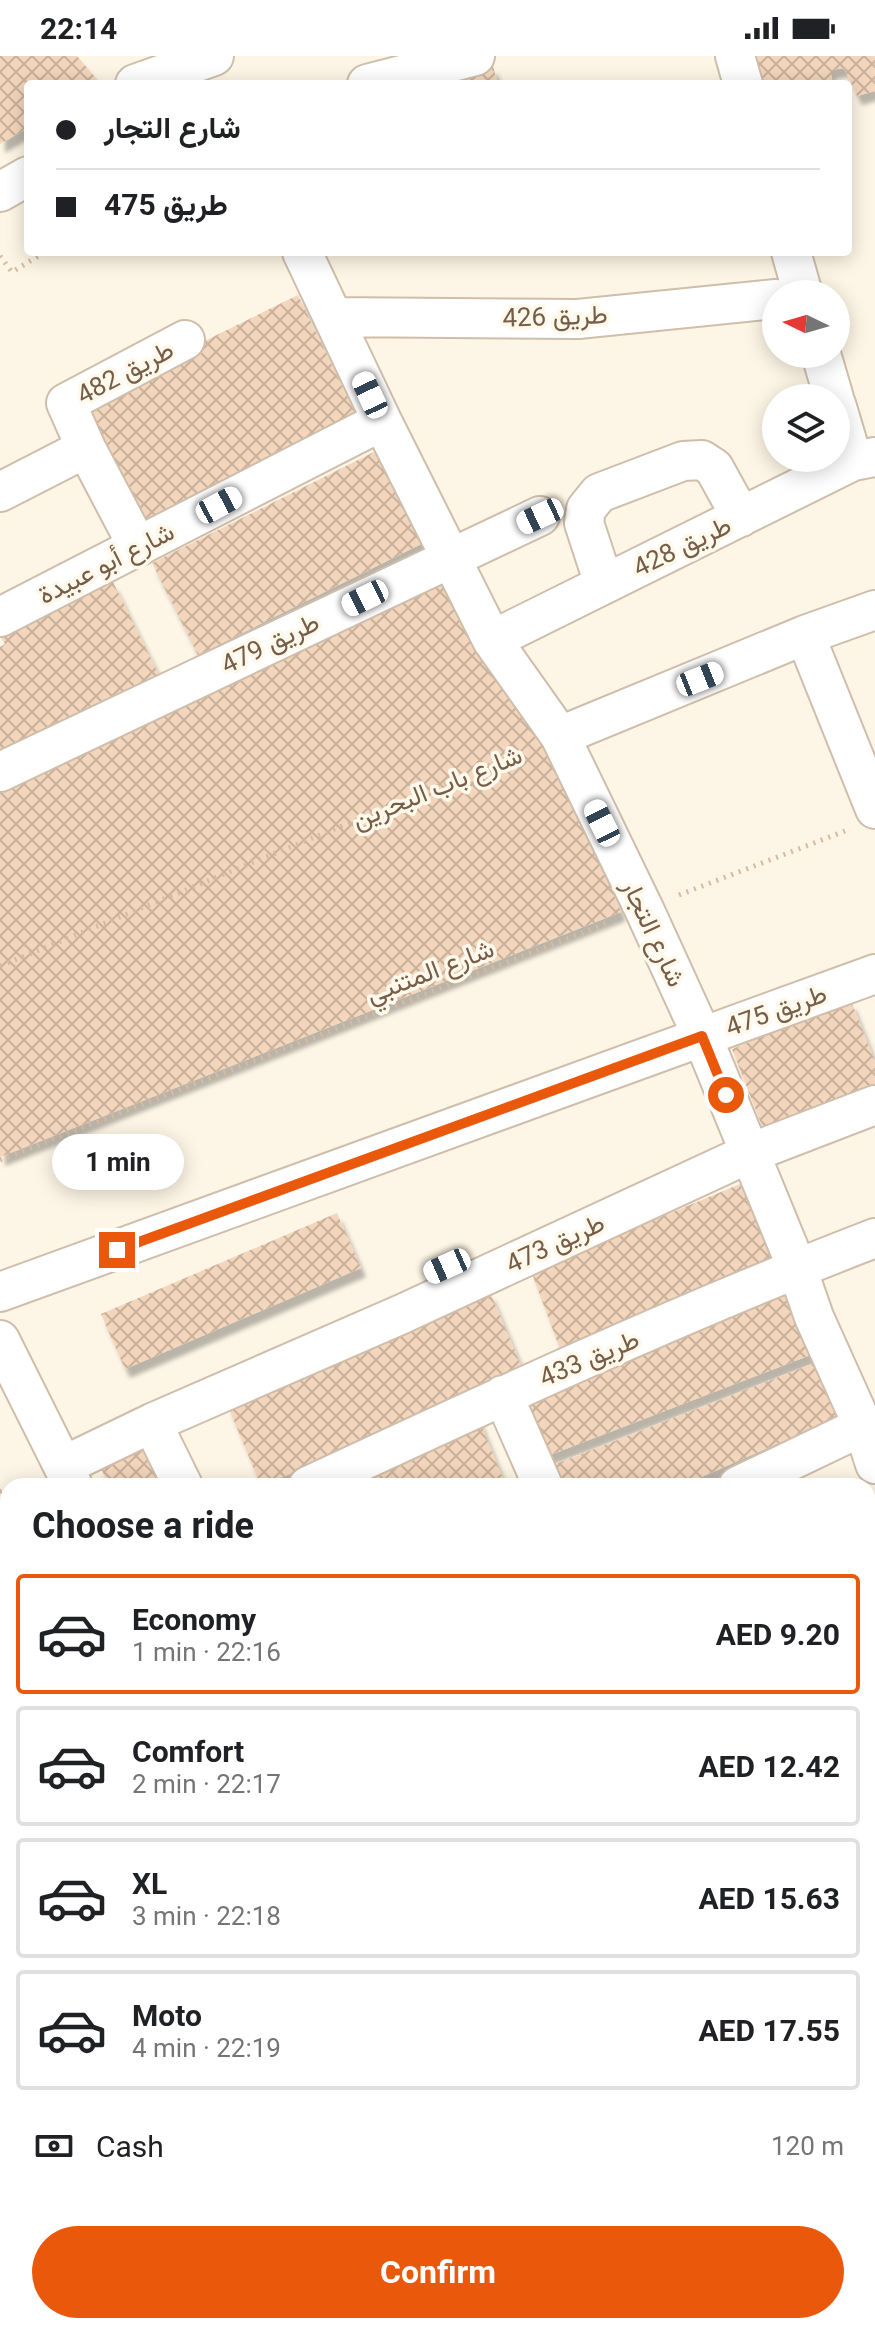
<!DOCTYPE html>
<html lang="en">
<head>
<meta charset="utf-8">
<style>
  body { margin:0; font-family:Roboto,Vazirmatn,sans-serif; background:#f6f6f6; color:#202124; height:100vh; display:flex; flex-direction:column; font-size:30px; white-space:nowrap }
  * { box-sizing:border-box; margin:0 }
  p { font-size:26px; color:#757577 }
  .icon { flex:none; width:44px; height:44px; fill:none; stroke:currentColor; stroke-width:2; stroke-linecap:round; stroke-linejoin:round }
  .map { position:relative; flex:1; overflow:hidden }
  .details { position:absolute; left:0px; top:1422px; width:876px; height:856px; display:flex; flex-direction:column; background:#fff; border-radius:24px 24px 0 0; box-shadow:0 4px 20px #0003 }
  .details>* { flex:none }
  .guide { position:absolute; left:24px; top:24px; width:828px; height:176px; border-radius:8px; box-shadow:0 4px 20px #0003; display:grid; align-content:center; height:176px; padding:0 32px; background:#fff }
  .needle { width:52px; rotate:275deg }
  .tools { position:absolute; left:762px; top:224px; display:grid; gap:16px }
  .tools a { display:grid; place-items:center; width:88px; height:88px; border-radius:50%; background:#fff; box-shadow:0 4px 20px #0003; font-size:40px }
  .end { position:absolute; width:36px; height:36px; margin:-18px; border:10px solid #ea580c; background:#fff; box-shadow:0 0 0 4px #fff }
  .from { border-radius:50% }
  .bubble { position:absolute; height:56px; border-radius:28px; background:#fff; box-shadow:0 4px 20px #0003; font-size:26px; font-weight:700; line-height:56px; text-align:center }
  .car { position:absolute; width:24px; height:48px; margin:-24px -12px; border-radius:10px; box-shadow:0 0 6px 2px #0007; background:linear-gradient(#fff 24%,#345 0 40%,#fff 0 76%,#345 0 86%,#fff 0) }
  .guide b { display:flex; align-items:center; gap:28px; height:76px; font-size:30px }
  .guide b+b { border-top:2px solid #e0e0e0 }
  .guide i { width:20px; height:20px; background:#202124 }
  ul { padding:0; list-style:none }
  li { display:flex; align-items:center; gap:24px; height:120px; margin:0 16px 12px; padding:0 16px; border:4px solid #e0e0e0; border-radius:8px }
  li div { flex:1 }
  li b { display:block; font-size:30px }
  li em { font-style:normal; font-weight:700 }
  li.on { border-color:#ea580c }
  li>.icon { width:72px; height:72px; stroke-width:1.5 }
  h2 { padding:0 32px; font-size:36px; line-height:96px }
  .pay { display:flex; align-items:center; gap:20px; height:88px; padding:0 32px; font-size:30px }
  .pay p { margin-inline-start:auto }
  .button { display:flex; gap:16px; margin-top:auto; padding:16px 32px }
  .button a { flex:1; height:92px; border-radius:48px; background:#ea580c; color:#fff; font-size:32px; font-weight:700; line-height:92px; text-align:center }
  .status { display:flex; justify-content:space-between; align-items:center; height:56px; padding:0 40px; background:#fff; direction:ltr }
  .status svg { height:22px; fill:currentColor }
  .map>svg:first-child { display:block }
  .building { fill:url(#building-cross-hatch); filter:url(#shadow) }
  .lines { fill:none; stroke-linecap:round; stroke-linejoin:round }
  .minor-casing { stroke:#cfbeab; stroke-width:42 }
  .major-casing { stroke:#dbd5d0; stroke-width:48 }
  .path { stroke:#d8ba9f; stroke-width:5; stroke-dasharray:2 6; stroke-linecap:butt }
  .minor { stroke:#fff; stroke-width:38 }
  .major { stroke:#fce19c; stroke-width:44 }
  .route { stroke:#ea580c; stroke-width:10 }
  .labels { text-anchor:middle; stroke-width:7; stroke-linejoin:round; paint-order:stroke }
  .street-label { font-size:26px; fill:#765d49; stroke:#fff9eb }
</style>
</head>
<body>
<div class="status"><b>22:14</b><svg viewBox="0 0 49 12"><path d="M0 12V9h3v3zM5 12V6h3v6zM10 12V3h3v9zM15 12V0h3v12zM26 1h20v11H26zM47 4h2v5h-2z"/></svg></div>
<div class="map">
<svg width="875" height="2278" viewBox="0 0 875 2278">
  <defs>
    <pattern id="building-cross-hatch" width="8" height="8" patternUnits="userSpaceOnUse" patternTransform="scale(2)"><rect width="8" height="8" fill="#f3d6bc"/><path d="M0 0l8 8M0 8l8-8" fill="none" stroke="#c9b19b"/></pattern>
    <filter id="shadow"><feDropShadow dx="5" dy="9" stdDeviation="2" flood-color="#0004"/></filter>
  </defs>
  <rect width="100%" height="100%" fill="#fdf5e5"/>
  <path class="building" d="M0,0H77L101,28H28V72L0,88Z
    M743,0H875V35L857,40L844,12L830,14L833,28H751Z
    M493,10L498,28H432V27Z
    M298,239L360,367L138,476L76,348Z
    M380,393L425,486L198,599L152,507Z
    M446,507L547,674L621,856L0,1101V727Z
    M113,526L161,623L0,704V591L5,588L1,582Z
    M851,945L875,1006V1043L768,1085L732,993Z
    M745,1126L777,1217L563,1301L531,1215Z
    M337,1157L361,1212L125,1313L101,1258Z
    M490,1236L525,1319L261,1430L227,1348Z
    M789,1236L813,1298L542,1402L515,1343Z
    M817,1306L842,1359L681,1430H555L548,1411Z
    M478,1361L506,1430H365L360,1416Z
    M153,1385L173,1430H109L100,1410Z
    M875,1586V1639L868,1642V1589Z
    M875,1660V1751L868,1753V1662Z
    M8,1738V1920L0,1923V1742Z
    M868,1831L875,1848V1974L868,1977Z
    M868,2143L875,2158V2242H868Z
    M0,2211L8,2226V2246L0,2252Z
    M559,2270H763L762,2278H537Z"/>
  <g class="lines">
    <defs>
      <path id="minor" d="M735,0L743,28
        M135,28L214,0
        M367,28L475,0
        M0,136L28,120
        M302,196L382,365L492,584L560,680L644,853L702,980L797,1212L814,1261L863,1370L875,1408
        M791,196L803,238
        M333,261L578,263L776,243
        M821,298L834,342
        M836,348L853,405
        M0,436L86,392
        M138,491L86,392L66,347L185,284
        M604,528L584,467L586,453L599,437L683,405L702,404L714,412L741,461
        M0,561L382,365
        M805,579L875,753
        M492,584L853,405L875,401
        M560,680L805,579L875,554
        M0,716L540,460
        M0,1236L875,918
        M0,1284L73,1430
        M503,1339L543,1430
        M152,1367L183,1430
        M63,1410L152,1367L402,1258L750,1097L875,1049
        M308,1430C495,1343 682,1256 875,1182
        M738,1430L863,1370
        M868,1485L875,1502
        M868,1560L875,1554
        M868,1647L875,1645
        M868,1772L875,1769
        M868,1810L875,1827
        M0,1941L8,1937
        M868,2005L875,2001
        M818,2270L824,2278
        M409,2278L437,2270
        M873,2278L875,2277"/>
      <path id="major" d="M0,2077L8,2092
        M101,2270L105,2278"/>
    </defs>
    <use href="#minor" class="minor-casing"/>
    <use href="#major" class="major-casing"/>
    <path class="path" d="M0,200L12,216L45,196
      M679,839L845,775
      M0,910L525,695
      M0,1104L610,866
      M14,1430L28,1424
      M0,1436L8,1433
      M0,1734L8,1730"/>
    <use href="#minor" class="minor"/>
    <use href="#major" class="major"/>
  </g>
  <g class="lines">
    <path class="route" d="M117,1194L702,980L726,1039"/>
  </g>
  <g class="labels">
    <g class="street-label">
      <text transform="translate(555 260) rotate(-2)" y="9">طريق 426</text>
      <text transform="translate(125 316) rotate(-28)" y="9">طريق 482</text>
      <text transform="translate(682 490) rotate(-26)" y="9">طريق 428</text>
      <text transform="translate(106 507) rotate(-27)" y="9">شارع أبو عبيدة</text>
      <text transform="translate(270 587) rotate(-26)" y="9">طريق 479</text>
      <text transform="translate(437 731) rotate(-22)" y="9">شارع باب البحرين</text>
      <text transform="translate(654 877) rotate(65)" y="9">شارع التجار</text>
      <text transform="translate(430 915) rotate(-21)" y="9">شارع المتنبي</text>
      <text transform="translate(776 954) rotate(-20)" y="9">طريق 475</text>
      <text transform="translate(555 1187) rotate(-25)" y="9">طريق 473</text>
      <text transform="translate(589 1302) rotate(-23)" y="9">طريق 433</text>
    </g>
  </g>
</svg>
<div class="tools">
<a><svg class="needle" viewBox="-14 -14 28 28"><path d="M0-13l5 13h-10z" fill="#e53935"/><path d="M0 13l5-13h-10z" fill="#757577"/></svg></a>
<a><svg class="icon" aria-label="layers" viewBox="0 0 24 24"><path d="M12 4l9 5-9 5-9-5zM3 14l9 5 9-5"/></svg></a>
</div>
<i class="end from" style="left:726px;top:1039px"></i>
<i class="end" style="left:117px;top:1194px"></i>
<div class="bubble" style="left:52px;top:1078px;width:132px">1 min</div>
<i class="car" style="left:370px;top:339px;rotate:335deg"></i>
<i class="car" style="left:219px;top:449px;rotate:62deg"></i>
<i class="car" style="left:540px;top:460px;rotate:245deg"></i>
<i class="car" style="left:365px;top:542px;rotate:244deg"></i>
<i class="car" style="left:700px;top:623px;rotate:68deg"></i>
<i class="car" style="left:602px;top:767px;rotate:334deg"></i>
<i class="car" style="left:447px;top:1210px;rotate:246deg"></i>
<div class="guide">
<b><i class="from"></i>شارع التجار</b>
<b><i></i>طريق 475</b>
</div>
<section class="details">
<h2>Choose a ride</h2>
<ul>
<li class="on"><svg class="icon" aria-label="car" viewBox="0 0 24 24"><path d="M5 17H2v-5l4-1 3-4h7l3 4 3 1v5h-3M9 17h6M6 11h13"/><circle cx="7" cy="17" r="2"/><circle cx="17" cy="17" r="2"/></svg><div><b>Economy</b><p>1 min · 22:16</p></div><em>AED 9.20</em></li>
<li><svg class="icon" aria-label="car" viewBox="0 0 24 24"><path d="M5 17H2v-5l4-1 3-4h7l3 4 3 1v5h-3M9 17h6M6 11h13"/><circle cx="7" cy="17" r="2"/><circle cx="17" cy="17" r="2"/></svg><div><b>Comfort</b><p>2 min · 22:17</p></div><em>AED 12.42</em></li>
<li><svg class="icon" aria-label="car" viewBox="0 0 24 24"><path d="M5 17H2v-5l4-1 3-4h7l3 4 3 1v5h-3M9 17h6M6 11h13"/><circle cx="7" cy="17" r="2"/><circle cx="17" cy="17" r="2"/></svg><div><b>XL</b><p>3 min · 22:18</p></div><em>AED 15.63</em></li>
<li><svg class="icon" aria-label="car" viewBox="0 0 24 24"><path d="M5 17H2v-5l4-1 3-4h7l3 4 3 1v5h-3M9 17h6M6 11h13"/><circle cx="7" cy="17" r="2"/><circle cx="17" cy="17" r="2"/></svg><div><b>Moto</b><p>4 min · 22:19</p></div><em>AED 17.55</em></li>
</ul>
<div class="pay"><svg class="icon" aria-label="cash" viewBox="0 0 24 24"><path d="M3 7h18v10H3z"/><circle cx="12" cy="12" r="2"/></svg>Cash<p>120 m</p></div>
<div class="button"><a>Confirm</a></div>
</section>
</div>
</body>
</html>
